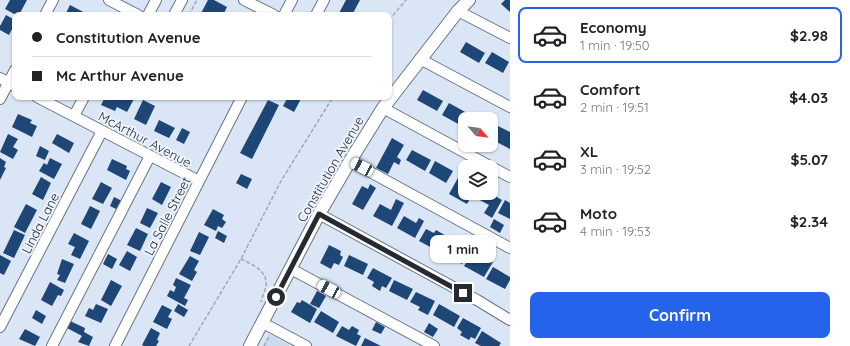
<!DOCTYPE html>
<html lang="en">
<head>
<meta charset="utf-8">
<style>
  body { margin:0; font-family:Quicksand,sans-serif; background:#f6f6f6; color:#222; height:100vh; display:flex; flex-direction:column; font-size:15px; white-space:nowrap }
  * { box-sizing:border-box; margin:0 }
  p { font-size:13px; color:#767676 }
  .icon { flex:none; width:22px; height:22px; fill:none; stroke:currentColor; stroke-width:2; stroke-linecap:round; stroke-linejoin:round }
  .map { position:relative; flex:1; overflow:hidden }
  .sheet { display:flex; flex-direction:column; background:#fff; width:340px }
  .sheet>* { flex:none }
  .banner { position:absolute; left:12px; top:12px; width:380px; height:88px; border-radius:8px; box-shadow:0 1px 3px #0004; display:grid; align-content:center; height:88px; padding:0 20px; background:#fff }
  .needle { width:26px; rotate:118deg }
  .tools { position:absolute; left:458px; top:112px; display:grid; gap:8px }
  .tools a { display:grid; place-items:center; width:40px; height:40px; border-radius:8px; background:#fff; box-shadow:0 1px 3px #0004; font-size:20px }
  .end { position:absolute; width:18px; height:18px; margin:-9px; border:5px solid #262a30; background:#fff; box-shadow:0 0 0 2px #fff }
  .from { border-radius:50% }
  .bubble { position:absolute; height:28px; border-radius:8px; background:#fff; box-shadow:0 1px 3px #0004; font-size:13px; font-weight:700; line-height:28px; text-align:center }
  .car { position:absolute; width:12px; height:24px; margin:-12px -6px; border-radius:5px; box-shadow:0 0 3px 1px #0007; background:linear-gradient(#fff 24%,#345 0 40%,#fff 0 76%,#345 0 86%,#fff 0) }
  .banner b { display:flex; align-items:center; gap:14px; height:38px; font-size:15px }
  .banner b+b { border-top:1px solid #e0e0e0 }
  .banner i { width:10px; height:10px; background:#222 }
  ul { padding:7px 0 0; list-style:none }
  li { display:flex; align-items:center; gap:12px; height:56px; margin:0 8px 6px; padding:0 12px; border:2px solid transparent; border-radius:8px }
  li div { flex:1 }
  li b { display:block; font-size:15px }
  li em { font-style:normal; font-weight:700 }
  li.on { border-color:#2563eb }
  li>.icon { width:36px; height:36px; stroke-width:1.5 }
  .button { display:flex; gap:8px; margin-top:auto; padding:8px 20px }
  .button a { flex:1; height:46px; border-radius:8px; background:#2563eb; color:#fff; font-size:16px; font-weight:700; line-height:46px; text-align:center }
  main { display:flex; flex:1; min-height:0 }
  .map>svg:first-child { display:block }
  .built { fill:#cadaef }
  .building { fill:#1e4676 }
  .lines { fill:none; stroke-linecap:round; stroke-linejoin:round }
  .minor-casing { stroke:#697481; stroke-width:12 }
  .major-casing { stroke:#697481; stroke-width:14 }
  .path { stroke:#9fa8b5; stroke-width:1.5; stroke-dasharray:4 2; stroke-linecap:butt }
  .minor { stroke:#fff; stroke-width:10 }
  .major { stroke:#fff; stroke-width:12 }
  .route { stroke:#262a30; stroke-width:5 }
  .labels { text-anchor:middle; stroke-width:4; stroke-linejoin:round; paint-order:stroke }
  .street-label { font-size:13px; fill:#262a30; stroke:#ecf3fd }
</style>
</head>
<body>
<main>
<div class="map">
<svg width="510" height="346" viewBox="0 0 510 346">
  <rect width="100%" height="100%" fill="#dae6f6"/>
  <path class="built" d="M269,334L291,346H262Z"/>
  <path class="building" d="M10,0H27L19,15H16L5,9Z
    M208,0H214L227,7L223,15H200Z
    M346,0H360L352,15H338Z
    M505,0H510V12L501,4Z
    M70,5L89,15H65Z
    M6,15L15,20V23L9,35L0,30V26Z
    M466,42L485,53L479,63L460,52Z
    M492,52L509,62L503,73L485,63Z
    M423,90L443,101L437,111L417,100Z
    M100,97H135L127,112L117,107L115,111L101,105L104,99Z
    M288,97H302L294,112L283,106Z
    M143,100L155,106L146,125L134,119Z
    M268,100L279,105L252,159L240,153Z
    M449,103L467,113L460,125L442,115Z
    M487,113L497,118L491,129V119H484Z
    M18,114L32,120L30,123L37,126L32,137L12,127Z
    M159,120L175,128L169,138L154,131Z
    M498,126L510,132V149L491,139Z
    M182,128L190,132L184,144L176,140Z
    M8,134L18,139L13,147L18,150L13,159L0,152Z
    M57,134L74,143L69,153L52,143Z
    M392,138L404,145L397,157L401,160L399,165L394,162L388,174L376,168Z
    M40,146L49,151L45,160L36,156Z
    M412,150L431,160L425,171L406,160Z
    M0,158L6,162L4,167L6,168L0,180Z
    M50,158L62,164L54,179L39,171L44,163L47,165Z
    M112,159L127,166L126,169L130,171L126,180L107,170Z
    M435,161L453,171L446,183L429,173Z
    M241,174L252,179L247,189L236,183Z
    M459,176L465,179V193H473L467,204L449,194Z
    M41,177L51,183L43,200L32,194Z
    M101,182L112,188L103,204L92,199Z
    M161,182L171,187L162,205L152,199Z
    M370,184L376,188L363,210L352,204L362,186L368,189Z
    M479,193H490L502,200L492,218L484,213L489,205L476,198Z
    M114,197L122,201L118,210L110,206Z
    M396,199L404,203L392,226L373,216L380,204L391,210Z
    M505,200L510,203V219L498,213Z
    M26,204L37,210L25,233L14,227Z
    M90,206L100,211L91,229L81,224Z
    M147,208L158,213L150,228L140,223Z
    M213,209L224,215L222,219L226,222L222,228L218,226L216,231L204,225Z
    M404,216L416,223L419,218L424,221L415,238L397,228Z
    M494,219L504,225L500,233L490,227Z
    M136,228L148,234L140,251L127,245Z
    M426,229L434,233L436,230L448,237L443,247L439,245L436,250L419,241Z
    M14,230L25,235L14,258L3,253Z
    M218,231L227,236L224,243L215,238Z
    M199,232L209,237L200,255L190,251Z
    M74,233L89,241L80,259L71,255L75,247L68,244Z
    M450,243L468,253L462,264L444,255Z
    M329,245L341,251L340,255L343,257L339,265L334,263L331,269L320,263Z
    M127,251L137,257L130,271L119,265Z
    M108,254L117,259L112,269L103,264Z
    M0,255L11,261L4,275L0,273Z
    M349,255L368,264L363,275L344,266Z
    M471,255L481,261L483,257L493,262L484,277L464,266Z
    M190,256L199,261L194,270L197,272L192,281L179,274Z
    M62,259L74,264L65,283L57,280L60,275L57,274Z
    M493,267L510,277V280L505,289L486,279Z
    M373,268L392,278L386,288L382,286L380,291L372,286L374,282L367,278Z
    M176,278L191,285L184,298L188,300L185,306L167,296L170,290L174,292L176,287L173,285Z
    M111,280L122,286L111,306L101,300Z
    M394,280L413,289L407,300L389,291Z
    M50,282L64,290L61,296L58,295L52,306L41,300Z
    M317,291L326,296L319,308L310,304Z
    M416,292L435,301L428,315L418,310L420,307L410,302Z
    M302,300L317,309L310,323L291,312L297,302L300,303Z
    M96,304L108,309L101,323L85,316L89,308L93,310Z
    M178,304L188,310L184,317L174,311Z
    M439,304L460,316L454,327L433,315Z
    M162,305L172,310L168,317L172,319L167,329L153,322Z
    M36,310L46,316L42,324L32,318Z
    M321,311L339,322L333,333L314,322Z
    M463,318L481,328L475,339L471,337L469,340L460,335L462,332L457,328Z
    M70,321L85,328L84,332L93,337L89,346L78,342L82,336L67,328Z
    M376,322L385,327L381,334L372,330Z
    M429,323L438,329L433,337L424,332Z
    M342,326L349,330L352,326L359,330L357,334L361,336L356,346L336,336Z
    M151,328L160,333L157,340L159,341L156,346H144L142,345Z
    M25,329L40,337L35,346L19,339Z
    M482,331L501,343L499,346H481L475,343Z
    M365,338L381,346H361Z"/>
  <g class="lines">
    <defs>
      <path id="minor" d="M109,0L138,15
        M244,0L274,15
        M458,11L510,38
        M45,15L53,0
        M148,15L156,0
        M174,15L182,0
        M284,15L292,0
        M316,15L324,0
        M420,59L510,107
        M0,78L15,86
        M37,97L199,181
        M0,99L15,70
        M383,108L510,177
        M74,116L84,97
        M350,161L510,248
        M319,214L477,300L510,320
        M291,269L434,346
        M263,323L306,346
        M0,327L102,131
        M52,346L150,156
        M115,346L242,97"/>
      <path id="major" d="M250,346L319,214L350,161L383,108L458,11L469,0"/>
    </defs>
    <use href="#minor" class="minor-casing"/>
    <use href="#major" class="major-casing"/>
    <path class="path" d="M207,0H208
      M189,15L197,0
      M389,20L406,0
      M241,259C252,264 268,271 266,286C265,291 262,297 261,302
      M189,346L241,259L281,181L333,97
      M264,346L269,337"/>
    <use href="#minor" class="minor"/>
    <use href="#major" class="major"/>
  </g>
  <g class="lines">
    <path class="route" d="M276,297L319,214L463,293"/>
  </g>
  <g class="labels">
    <g class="street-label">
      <text transform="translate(145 139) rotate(28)" y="5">McArthur Avenue</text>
      <text transform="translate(330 169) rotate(-60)" y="5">Constitution Avenue</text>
      <text transform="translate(167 216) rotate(-63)" y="5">La Salle Street</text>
      <text transform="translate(40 223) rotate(-63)" y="5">Linda Lane</text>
    </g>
  </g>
</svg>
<div class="tools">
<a><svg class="needle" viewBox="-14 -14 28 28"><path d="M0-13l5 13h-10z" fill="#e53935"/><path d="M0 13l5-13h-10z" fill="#767676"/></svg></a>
<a><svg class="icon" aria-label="layers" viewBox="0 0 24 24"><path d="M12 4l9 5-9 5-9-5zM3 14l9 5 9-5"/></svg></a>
</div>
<i class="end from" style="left:276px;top:297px"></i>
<i class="end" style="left:463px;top:293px"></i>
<div class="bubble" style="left:430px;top:235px;width:66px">1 min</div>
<i class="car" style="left:362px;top:167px;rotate:298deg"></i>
<i class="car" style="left:329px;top:289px;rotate:298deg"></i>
<div class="banner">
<b><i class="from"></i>Constitution Avenue</b>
<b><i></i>Mc Arthur Avenue</b>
</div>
</div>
<section class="sheet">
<ul>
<li class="on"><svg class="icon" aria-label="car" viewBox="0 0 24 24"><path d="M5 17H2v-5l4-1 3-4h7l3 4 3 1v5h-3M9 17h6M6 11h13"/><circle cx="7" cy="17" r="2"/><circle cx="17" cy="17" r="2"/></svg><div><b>Economy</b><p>1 min · 19:50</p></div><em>$2.98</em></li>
<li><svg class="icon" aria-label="car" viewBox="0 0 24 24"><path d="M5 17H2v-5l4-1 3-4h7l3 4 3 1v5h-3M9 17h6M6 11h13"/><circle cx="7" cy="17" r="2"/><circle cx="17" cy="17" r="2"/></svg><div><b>Comfort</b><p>2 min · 19:51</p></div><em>$4.03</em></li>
<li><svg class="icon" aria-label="car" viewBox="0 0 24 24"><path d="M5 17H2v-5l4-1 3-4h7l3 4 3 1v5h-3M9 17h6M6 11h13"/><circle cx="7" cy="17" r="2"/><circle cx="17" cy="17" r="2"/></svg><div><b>XL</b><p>3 min · 19:52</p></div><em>$5.07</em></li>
<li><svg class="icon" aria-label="car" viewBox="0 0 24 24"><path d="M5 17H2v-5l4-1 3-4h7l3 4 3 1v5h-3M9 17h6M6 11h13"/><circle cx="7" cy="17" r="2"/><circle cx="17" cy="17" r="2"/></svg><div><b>Moto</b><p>4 min · 19:53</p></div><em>$2.34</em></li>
</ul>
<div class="button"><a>Confirm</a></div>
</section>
</main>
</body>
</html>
